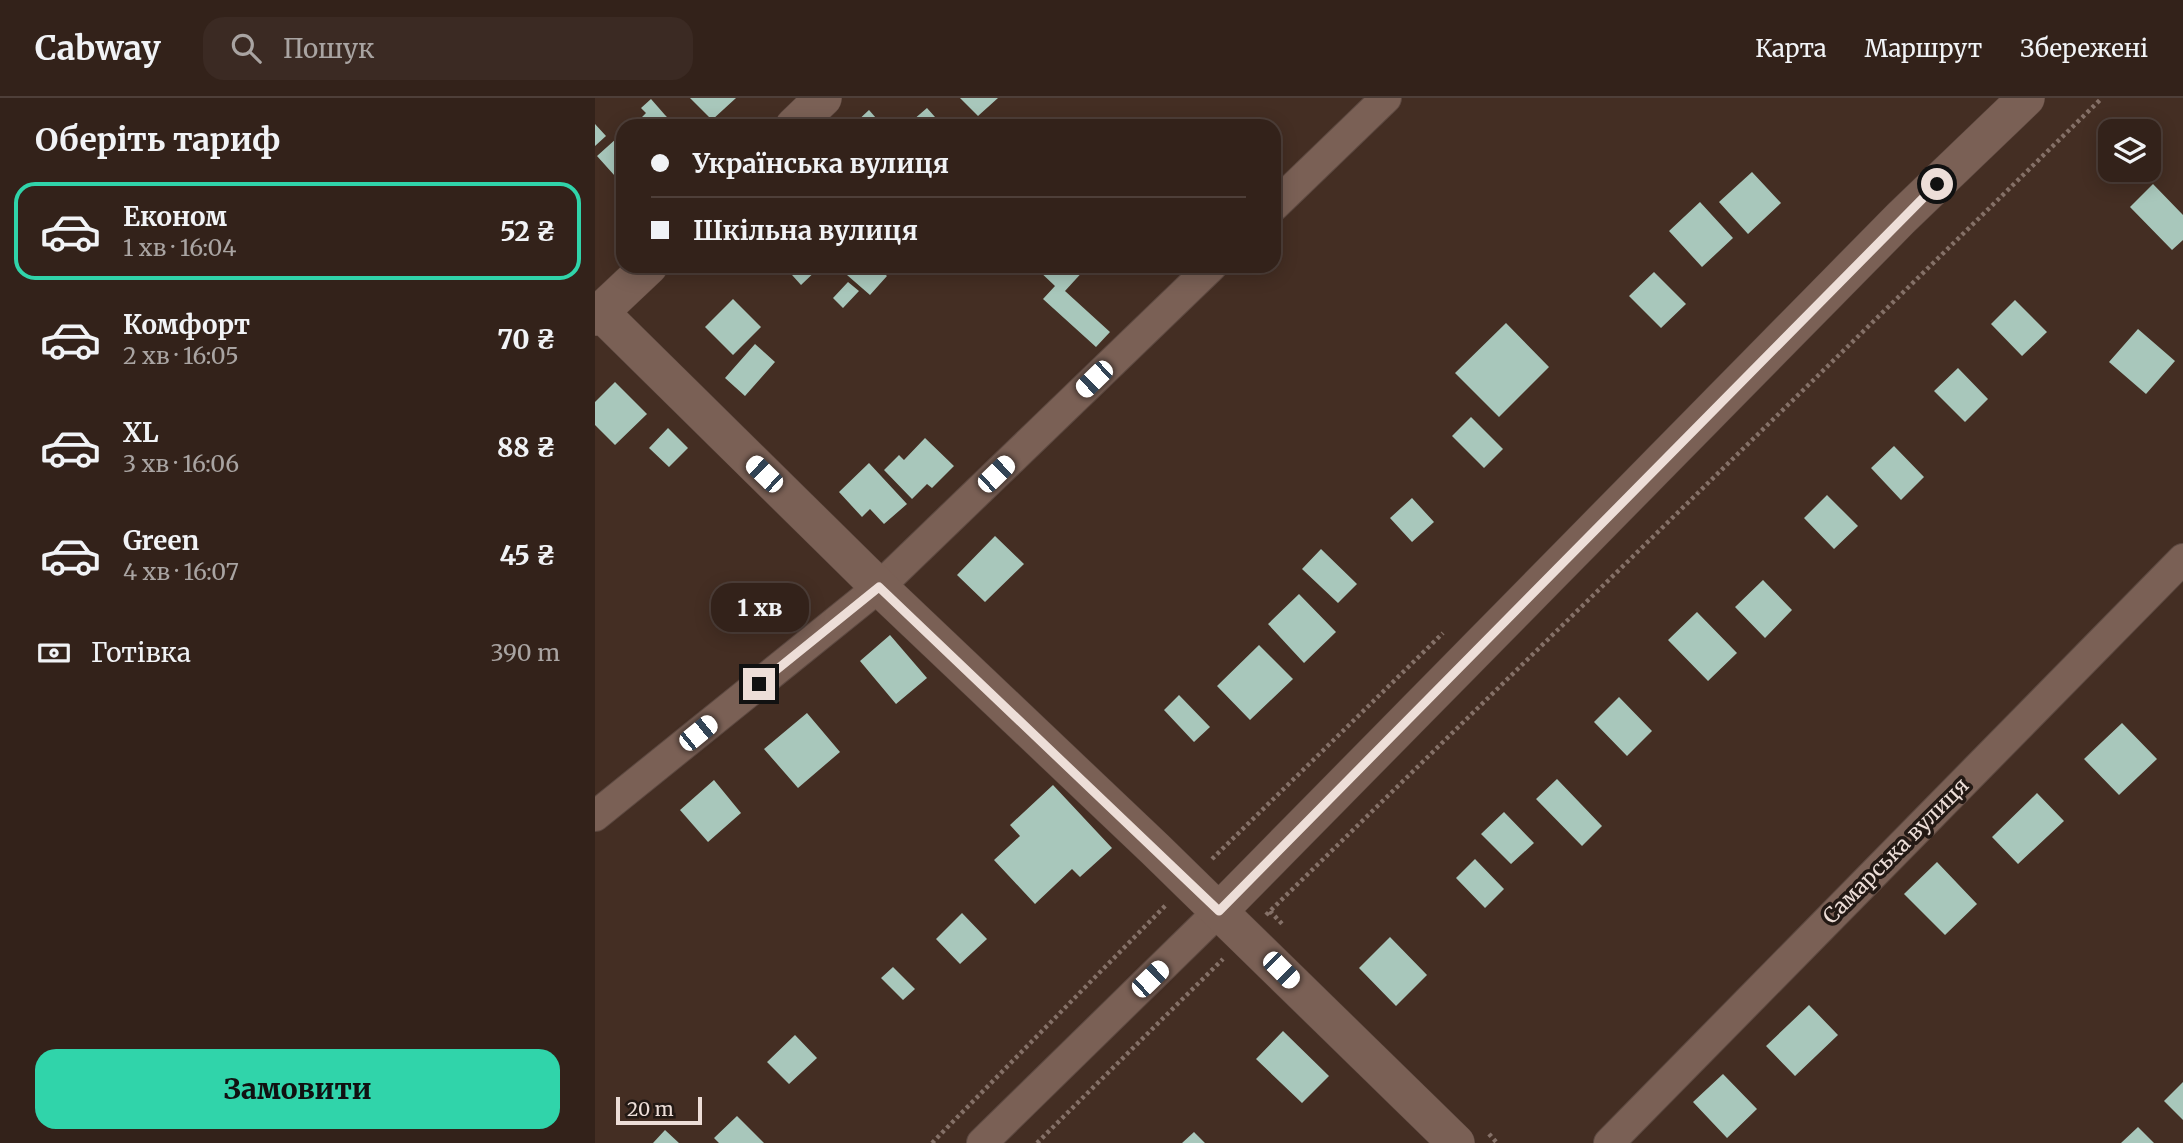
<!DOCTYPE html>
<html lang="uk">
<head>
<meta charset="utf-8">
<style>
  body { margin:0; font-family:Merriweather,serif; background:#3b2a23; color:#f1f3f6; height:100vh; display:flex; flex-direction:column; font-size:26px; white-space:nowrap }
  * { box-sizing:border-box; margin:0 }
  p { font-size:23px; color:#a9a4a2 }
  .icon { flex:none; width:38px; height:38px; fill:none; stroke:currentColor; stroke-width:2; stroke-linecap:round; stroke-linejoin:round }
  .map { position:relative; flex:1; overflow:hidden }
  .sheet { display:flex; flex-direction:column; background:#33221a; width:595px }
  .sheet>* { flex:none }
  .top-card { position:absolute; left:21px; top:21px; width:665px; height:154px; border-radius:21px; box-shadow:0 4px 18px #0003,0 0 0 2px #4e3f39; display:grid; align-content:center; height:154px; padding:0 35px; background:#33221a }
  .fabs { position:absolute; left:1503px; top:21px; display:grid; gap:14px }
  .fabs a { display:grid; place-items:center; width:63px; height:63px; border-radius:14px; background:#33221a; box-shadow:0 4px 18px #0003,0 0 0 2px #4e3f39; font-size:35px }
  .scale { position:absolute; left:21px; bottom:18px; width:86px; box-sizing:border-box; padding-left:7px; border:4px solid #edded8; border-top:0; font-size:19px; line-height:24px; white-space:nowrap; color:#edded8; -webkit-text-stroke:5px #231914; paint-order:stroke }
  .end { position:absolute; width:32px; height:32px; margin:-16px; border:9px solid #edded8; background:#111; box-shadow:0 0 0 4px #111 }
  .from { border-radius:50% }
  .bubble { position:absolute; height:49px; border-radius:21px; background:#33221a; box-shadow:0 4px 18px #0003,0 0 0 2px #4e3f39; font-size:23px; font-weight:800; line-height:49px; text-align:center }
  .car { position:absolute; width:21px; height:42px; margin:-21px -10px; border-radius:9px; box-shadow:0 0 5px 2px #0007; background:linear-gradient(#fff 24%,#345 0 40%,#fff 0 76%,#345 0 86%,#fff 0) }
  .top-card b { display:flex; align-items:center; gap:24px; height:66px; font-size:26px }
  .top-card b+b { border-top:2px solid #4e3f39 }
  .top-card i { width:18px; height:18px; background:#f1f3f6 }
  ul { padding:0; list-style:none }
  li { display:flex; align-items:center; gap:21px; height:98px; margin:0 14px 10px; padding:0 21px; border:4px solid transparent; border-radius:21px }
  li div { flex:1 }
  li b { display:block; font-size:26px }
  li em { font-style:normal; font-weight:800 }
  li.current { border-color:#30d4aa }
  li>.icon { width:63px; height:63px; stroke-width:1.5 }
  h2 { padding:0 35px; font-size:32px; line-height:84px }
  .pay { display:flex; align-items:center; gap:18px; height:77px; padding:0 35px; font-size:26px }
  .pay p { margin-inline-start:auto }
  .button { display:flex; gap:14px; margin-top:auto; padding:14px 35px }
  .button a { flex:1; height:80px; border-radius:21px; background:#30d4aa; color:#111; font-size:28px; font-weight:800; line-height:80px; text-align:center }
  header { display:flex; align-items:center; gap:42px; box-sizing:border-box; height:98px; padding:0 35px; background:#33221a; border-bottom:2px solid #4e3f39 }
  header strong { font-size:33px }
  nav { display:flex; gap:38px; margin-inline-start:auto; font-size:24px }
  .search { width:490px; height:63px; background:#3b2a23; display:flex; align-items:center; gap:18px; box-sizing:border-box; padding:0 24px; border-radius:21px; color:#a9a4a2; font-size:26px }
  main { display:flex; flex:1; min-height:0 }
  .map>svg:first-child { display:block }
  .building { fill:#a8c7bb }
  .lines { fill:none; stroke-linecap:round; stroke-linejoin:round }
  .minor-casing { stroke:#5d4941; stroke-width:32 }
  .tertiary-casing { stroke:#5d4941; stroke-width:38 }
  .path { stroke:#857168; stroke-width:4.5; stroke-dasharray:3.5 3.5; stroke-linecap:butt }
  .minor { stroke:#7a6055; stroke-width:30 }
  .tertiary { stroke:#7a6055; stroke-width:37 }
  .route { stroke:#edded8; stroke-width:9 }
  .labels { text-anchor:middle; stroke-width:7; stroke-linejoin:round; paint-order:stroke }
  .street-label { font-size:21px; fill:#edded8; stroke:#231914 }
</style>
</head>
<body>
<header>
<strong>Cabway</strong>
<div class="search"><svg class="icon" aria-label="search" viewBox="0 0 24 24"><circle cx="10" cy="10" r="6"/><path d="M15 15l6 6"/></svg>Пошук</div>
<nav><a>Карта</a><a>Маршрут</a><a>Збережені</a></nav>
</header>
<main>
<section class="sheet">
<h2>Оберіть тариф</h2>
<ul>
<li class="current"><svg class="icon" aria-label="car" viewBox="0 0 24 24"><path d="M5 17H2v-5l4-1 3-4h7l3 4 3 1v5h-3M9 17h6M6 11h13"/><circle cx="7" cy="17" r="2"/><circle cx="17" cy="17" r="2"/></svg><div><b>Економ</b><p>1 хв · 16:04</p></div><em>52 ₴</em></li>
<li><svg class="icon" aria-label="car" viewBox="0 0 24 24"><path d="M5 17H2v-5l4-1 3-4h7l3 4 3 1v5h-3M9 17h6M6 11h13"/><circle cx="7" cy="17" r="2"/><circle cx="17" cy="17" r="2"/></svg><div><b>Комфорт</b><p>2 хв · 16:05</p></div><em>70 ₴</em></li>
<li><svg class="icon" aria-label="car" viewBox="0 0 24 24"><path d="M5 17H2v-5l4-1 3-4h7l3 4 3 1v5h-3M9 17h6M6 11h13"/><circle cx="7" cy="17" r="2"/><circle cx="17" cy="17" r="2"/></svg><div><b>XL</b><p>3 хв · 16:06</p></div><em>88 ₴</em></li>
<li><svg class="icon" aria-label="car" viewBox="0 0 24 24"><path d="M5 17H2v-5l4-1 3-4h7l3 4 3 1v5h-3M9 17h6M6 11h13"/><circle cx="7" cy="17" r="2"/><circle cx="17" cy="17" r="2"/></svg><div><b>Green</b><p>4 хв · 16:07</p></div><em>45 ₴</em></li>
</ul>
<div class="pay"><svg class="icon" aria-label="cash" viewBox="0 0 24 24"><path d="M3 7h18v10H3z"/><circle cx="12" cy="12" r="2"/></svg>Готівка<p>390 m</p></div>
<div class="button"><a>Замовити</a></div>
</section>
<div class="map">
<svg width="1588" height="1045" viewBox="0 0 1588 1045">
  <rect width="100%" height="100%" fill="#442e23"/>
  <path class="building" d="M95,0H141L117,22Z
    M365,0H403L383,18Z
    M56,1L70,17L81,28H42L40,26L51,15L46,10Z
    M332,10L348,28H311Z
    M274,12L288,28H261L259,26Z
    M0,26L11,38L0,48Z
    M22,40L28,47V87L2,58Z
    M1157,74L1186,105L1153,136L1124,104Z
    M1558,86L1588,117V142L1577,152L1535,109Z
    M1105,104L1138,140L1107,169L1074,133Z
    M189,168H226L206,187Z
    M260,168H281L292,178L275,197L252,177Z
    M443,168H489L491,170L470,193L515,234L501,249L448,201L460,188L441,170Z
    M1059,174L1091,206L1066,230L1034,198Z
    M253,184L264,193L248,210L238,200Z
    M138,201L166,229L138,257L110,229Z
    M1420,202L1452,234L1427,258L1396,226Z
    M911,225L954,269L904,319L860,275Z
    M1543,231L1580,263L1551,296L1514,264Z
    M160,246L180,264L150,298L130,280Z
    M1363,270L1393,301L1370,324L1339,293Z
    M20,284L52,316L20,347L0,327V304Z
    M876,319L908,351L889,370L857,338Z
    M73,330L93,350L74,369L54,350Z
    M330,340L359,368L337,390L332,386L317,401L289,372L304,357L309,362Z
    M1299,348L1329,379L1306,402L1276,370Z
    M274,365L312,406L289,426L275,411L267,419L244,394Z
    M1232,397L1263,428L1239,451L1209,420Z
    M817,400L839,424L817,444L795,420Z
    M400,438L429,466L390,504L362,477Z
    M726,451L762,486L743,505L707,471Z
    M1168,482L1197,512L1170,540L1140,509Z
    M704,496L741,534L709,565L673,526Z
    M1102,514L1142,555L1113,583L1073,542Z
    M295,537L332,580L301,606L265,563Z
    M664,547L698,581L655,622L622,588Z
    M584,597L615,629L599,644L569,612Z
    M1024,599L1057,633L1032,658L999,624Z
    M212,615L245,654L203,690L169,651Z
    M1527,625L1562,661L1524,697L1489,661Z
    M962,681L1007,728L987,748L941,701Z
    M119,682L146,715L113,744L85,712Z
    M458,687L517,750L485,779L477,771L440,806L399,762L425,738L415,727Z
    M1442,695L1469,723L1423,766L1397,739Z
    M909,714L939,745L916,766L886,736Z
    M880,761L909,791L890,810L861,780Z
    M1342,764L1382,806L1350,837L1309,796Z
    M367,815L392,841L365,866L341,841Z
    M795,839L832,877L801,908L764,870Z
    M298,869L320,891L308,902L286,880Z
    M1214,907L1243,937L1200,978L1171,948Z
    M688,933L734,978L707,1005L661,961Z
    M200,937L222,960L194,986L172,964Z
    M1128,976L1162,1011L1132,1040L1098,1004Z
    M1588,984V1022L1569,1003Z
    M142,1018L169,1045H124L119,1040Z
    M1543,1029L1559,1045H1526Z
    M70,1032L84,1045H58Z
    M599,1034L610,1045H587Z"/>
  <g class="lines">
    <defs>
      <path id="minor" d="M679,108L791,0
        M0,718L284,489L617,168
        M387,1045L624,813
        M1014,1045L1588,461"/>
      <path id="tertiary" d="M199,28L228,0
        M6,215L284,489L560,751L861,1045
        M0,219L54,168
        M624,813L1306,120L1431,0"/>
    </defs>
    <use href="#minor" class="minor-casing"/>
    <use href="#tertiary" class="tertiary-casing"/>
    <path class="path" d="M617,761L848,535
      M675,813L689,828
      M671,817L1507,0
      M894,1036L902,1045
      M337,1045L571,807
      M442,1045L628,861"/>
    <use href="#minor" class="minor"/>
    <use href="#tertiary" class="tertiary"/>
  </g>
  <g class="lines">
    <path class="route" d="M164,586L284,489L624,813L1342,86"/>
  </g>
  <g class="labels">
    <g class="street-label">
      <text transform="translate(1301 753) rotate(-45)" y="7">Самарська вулиця</text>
    </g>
  </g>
</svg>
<div class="fabs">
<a><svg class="icon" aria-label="layers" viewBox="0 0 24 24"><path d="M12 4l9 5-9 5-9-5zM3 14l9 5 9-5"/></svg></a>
</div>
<div class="scale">20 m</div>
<i class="end from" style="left:1342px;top:86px"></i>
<i class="end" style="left:164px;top:586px"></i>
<div class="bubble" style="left:116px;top:485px;width:98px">1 хв</div>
<i class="car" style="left:499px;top:281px;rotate:226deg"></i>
<i class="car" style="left:169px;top:376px;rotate:314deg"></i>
<i class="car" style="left:401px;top:376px;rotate:46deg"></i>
<i class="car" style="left:103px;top:635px;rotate:51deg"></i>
<i class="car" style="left:686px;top:872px;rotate:135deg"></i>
<i class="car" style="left:555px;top:881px;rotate:46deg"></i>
<div class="top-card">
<b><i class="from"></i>Українська вулиця</b>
<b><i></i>Шкільна вулиця</b>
</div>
</div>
</main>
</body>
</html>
